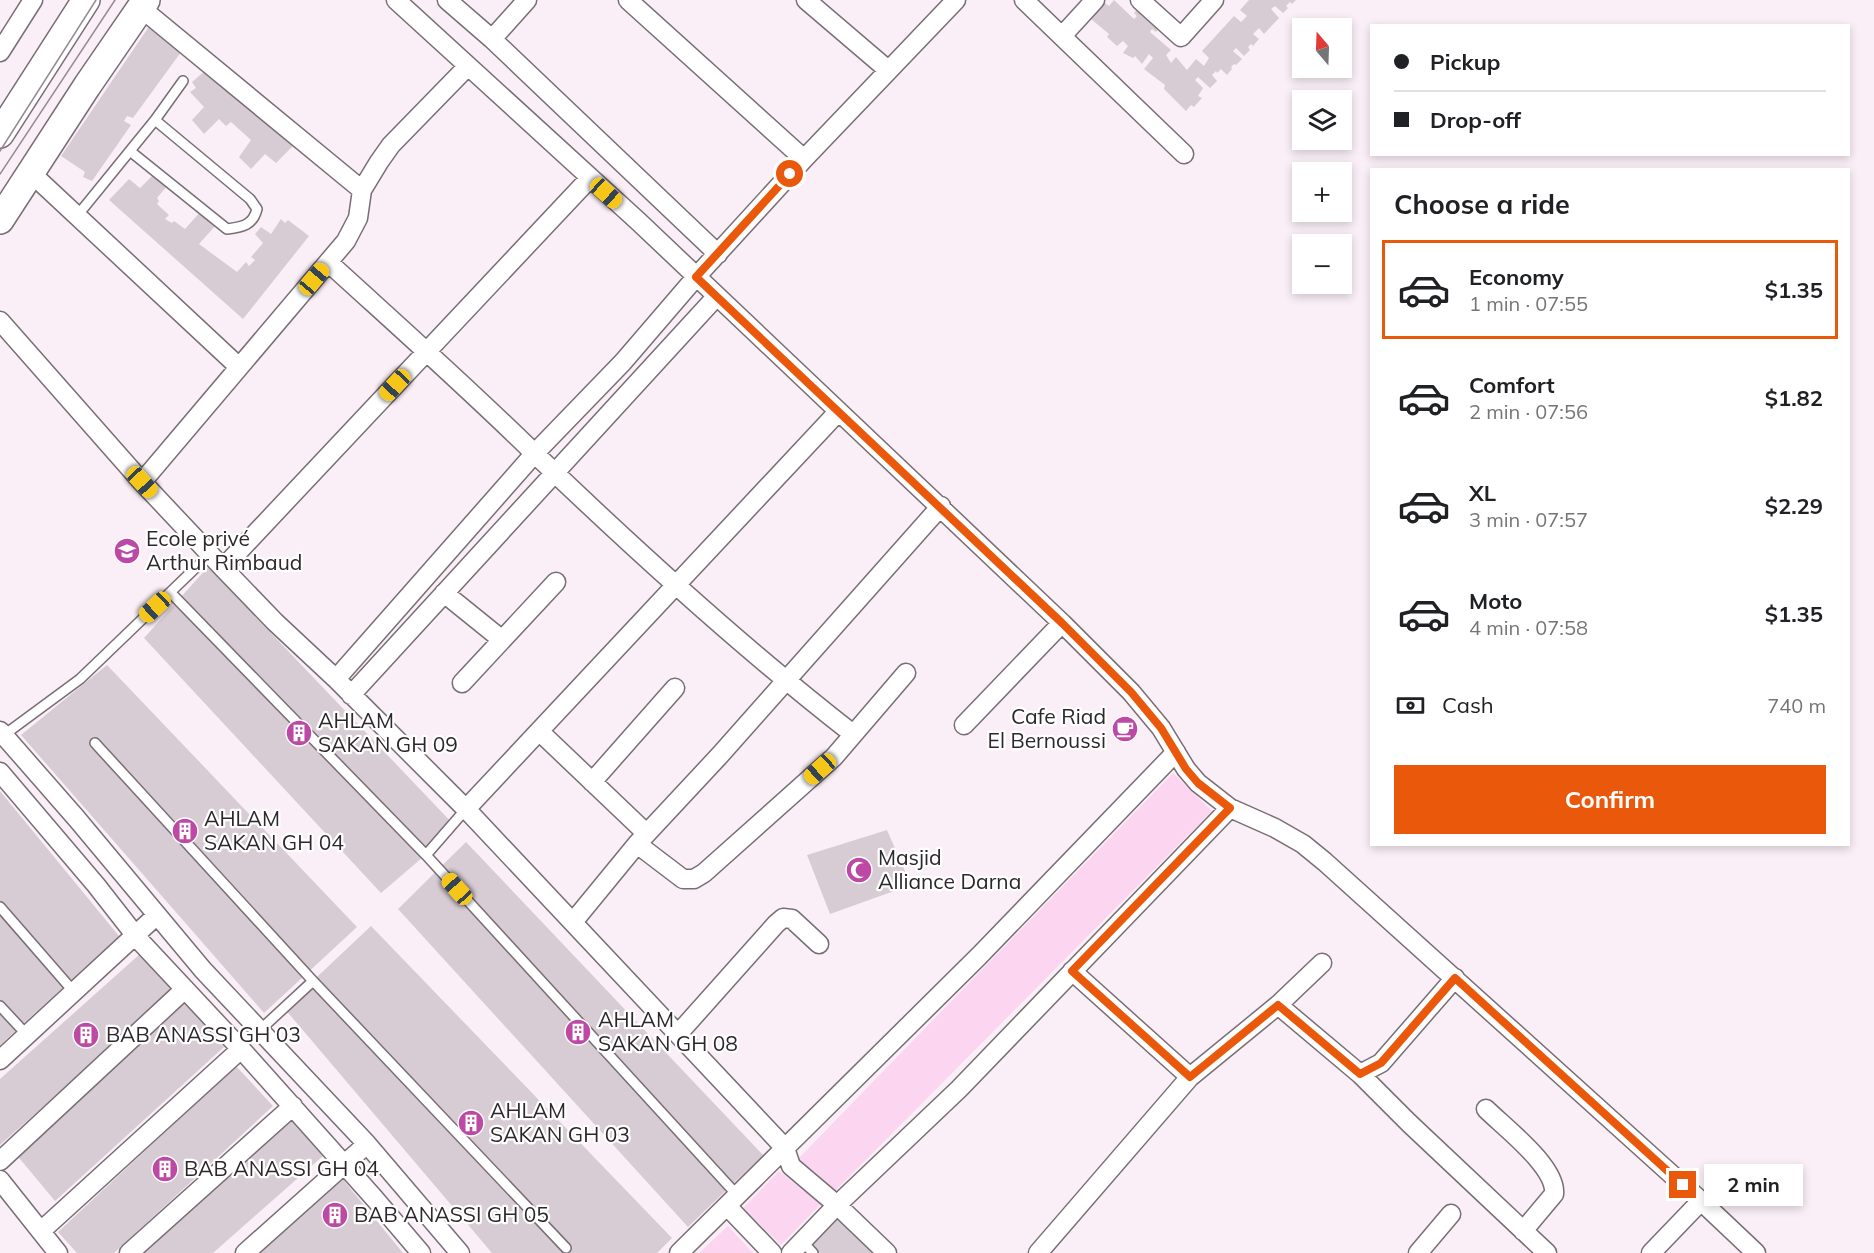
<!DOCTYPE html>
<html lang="en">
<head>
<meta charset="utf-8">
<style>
  body { margin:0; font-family:Mulish,sans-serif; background:#f6f6f6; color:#202124; height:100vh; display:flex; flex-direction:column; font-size:22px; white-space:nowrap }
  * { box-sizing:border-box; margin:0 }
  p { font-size:20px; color:#757577 }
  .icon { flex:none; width:33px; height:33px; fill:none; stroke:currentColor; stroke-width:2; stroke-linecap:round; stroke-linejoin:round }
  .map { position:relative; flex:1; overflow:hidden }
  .details { position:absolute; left:1370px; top:168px; width:480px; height:678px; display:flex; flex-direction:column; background:#fff; border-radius:0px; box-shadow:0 3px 9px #0003 }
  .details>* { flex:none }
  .hud { position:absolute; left:1370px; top:24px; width:480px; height:132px; border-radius:0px; box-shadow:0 3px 9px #0003; display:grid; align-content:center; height:132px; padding:0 24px; background:#fff }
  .needle { width:39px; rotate:341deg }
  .fabs { position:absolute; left:1292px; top:18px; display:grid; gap:12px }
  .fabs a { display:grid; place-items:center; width:60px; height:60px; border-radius:0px; background:#fff; box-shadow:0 3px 9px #0003; font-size:30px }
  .end { position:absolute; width:27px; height:27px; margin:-14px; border:8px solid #ea580c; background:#fff; box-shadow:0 0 0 3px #fff }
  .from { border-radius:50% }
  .bubble { position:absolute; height:42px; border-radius:0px; background:#fff; box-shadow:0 3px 9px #0003; font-size:20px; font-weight:700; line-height:42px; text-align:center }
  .car { position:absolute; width:18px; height:36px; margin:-18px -9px; border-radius:8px; box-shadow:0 0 4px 2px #0007; background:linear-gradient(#f5c518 24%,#345 0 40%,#f5c518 0 76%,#345 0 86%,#f5c518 0) }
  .hud b { display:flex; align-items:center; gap:21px; height:57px; font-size:22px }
  .hud b+b { border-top:2px solid #e0e0e0 }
  .hud i { width:15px; height:15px; background:#202124 }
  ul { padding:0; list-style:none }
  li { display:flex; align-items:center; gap:18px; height:99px; margin:0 12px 9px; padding:0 12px; border:3px solid transparent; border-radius:0px }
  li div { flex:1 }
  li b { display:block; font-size:22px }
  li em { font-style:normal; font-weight:700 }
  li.selected { border-color:#ea580c }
  li>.icon { width:54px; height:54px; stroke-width:1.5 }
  h2 { padding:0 24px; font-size:27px; line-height:72px }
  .pay { display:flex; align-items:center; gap:15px; height:66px; padding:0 24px; font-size:22px }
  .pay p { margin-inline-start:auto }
  .action { display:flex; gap:12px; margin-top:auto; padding:12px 24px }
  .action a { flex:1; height:69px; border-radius:0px; background:#ea580c; color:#fff; font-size:24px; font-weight:700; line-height:69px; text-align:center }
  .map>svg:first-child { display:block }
  .green { fill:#fcd5f1 }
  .building { fill:#d8ccd4 }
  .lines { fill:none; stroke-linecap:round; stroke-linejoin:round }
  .service-casing { stroke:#786e75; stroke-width:12 }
  .minor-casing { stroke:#786e75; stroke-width:21 }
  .primary-casing { stroke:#786e75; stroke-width:30 }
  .service { stroke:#fff; stroke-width:9 }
  .minor { stroke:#fff; stroke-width:18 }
  .primary { stroke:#fff; stroke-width:27 }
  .tram { stroke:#948b91; stroke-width:1.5 }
  .route { stroke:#ea580c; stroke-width:8 }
  .labels { text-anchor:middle; stroke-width:4.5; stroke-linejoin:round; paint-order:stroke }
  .poi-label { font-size:21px; fill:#2c272a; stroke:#fff; text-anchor:start }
</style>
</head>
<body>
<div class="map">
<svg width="1874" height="1253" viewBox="0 0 1874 1253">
  <rect width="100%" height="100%" fill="#fbeff7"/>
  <path class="green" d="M1173,773L1212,811L835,1191L798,1159Z
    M779,1171L821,1204L781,1245L743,1208Z
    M728,1226L753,1253H699Z"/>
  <path class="building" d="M1114,0L1134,19L1137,16L1134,13L1139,7L1160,26L1156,32L1152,29L1150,32L1171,50L1166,55L1171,63L1176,57L1187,70L1196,59L1204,66L1209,58L1202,51L1234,16L1241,22L1247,16L1240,10L1249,0H1296L1292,4L1290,2L1286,6L1288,8L1283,13L1275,6L1271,9L1279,18L1264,34L1259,28L1253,34L1259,39L1253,46L1251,44L1248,47L1250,50L1244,56L1236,48L1233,51L1242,59L1236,65L1234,64L1231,67L1232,69L1227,75L1221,69L1217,73L1216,71L1212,75L1217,81L1210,88L1198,77L1195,80L1203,88L1198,96L1202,98L1194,107L1191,105L1186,111L1164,89L1165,85L1144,69L1153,58L1149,54L1142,64L1135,56L1133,58L1123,53L1128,46L1123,41L1117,46L1107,37L1109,34L1091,19L1105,3L1109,6Z
    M150,25L184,48L133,118L127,116L124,121L131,125L92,181L83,177L85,172L61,156Z
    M206,70L296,143L276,163L265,154L251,169L239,157L251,140L231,122L226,126L219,119L204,134L192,120L204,107L190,92L196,88L192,82Z
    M154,174L167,186L157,198L159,201L157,204L169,215L165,219L172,223L174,221L185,229L202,210L217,224L199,244L237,272L246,262L249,266L255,260L251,257L263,243L255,234L261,227L271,234L281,219L285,223L288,220L309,236L243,319L109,200L129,179L140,188Z
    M208,567L457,828L381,893L144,638Z
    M107,665L357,927L264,1013L21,735Z
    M0,791L119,936L0,1045Z
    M887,830L911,885L830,914L807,855Z
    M466,842L763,1155L688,1227L398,909Z
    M371,926L672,1238L657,1253H492L284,1008Z
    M140,954L173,991L0,1145V1079Z
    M184,1001L224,1047L55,1201L15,1153Z
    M236,1066L273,1106L114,1253H77L58,1232Z
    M289,1118L323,1156L213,1253H137Z
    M341,1177L403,1253H257Z
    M839,1215L880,1253H802Z"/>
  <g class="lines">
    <defs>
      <path id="service" d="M130,151L227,229C243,227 253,225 257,209L250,199L155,120
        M77,216L155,120L183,81
        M171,593L426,855L466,809
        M4,735L80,679L210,554
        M95,743L313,981L566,1248
        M426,855L738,1196
        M0,907L74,992
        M0,1006L27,1035
        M260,1030L313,981
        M802,1241L813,1253"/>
      <path id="minor" d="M396,0L639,222L1062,623L1131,692L1161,728L1186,769L1198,783L1230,808L1275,828L1303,844L1325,862L1701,1201L1756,1253
        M447,0L492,39L718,254
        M628,0L804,159
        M806,0L888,70
        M1024,0L1184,154
        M1140,0L1181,37L1214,0
        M141,8L362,190
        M1062,36L1095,0
        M492,39L527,0
        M0,52L33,0
        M31,173L239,367
        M328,262C397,325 467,387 534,453C636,551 741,647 853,734
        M0,321L142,482L223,568L275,622L336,679L466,809L785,1148L791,1166L837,1205L887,1253
        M142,482L346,241L358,218L362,190L379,162L391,145L468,66
        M223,568L590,178
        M444,593L501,639
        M336,679L535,453L623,362L696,277L804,159L956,0
        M462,683L556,582
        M351,695L716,297
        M964,725L1062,623
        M0,731L77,819L203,970L367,1144L460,1253
        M539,731L646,833
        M0,772L96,885L139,940L241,1049L375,1199L421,1253
        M592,782L675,688
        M466,809L838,412
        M637,844L683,879H694L704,873L834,757L906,673
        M573,922L637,844L720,755L941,506
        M1072,971L1190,1077
        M1278,1005L1360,1074L1381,1063L1455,978
        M678,1034L776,924L783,918L792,919L819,944
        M0,1060L157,915
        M1360,1074L1409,1123L1547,1253
        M1486,1109C1504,1127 1557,1167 1554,1194L1523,1231
        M0,1161L185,989
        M0,1180L58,1253
        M727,1206L772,1253
        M41,1231L241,1049
        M129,1253L293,1106
        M245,1253L367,1144
        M679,1253L979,956L1176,752
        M791,1253L837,1205L959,1089L1230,808
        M1038,1253L1190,1077L1278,1005L1322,963
        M1418,1253L1451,1214
        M1651,1253L1701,1201"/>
      <path id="primary" d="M0,134L86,0
        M0,220L87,86L146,0"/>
    </defs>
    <use href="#service" class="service-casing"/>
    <use href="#minor" class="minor-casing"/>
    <use href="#primary" class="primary-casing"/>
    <use href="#service" class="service"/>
    <use href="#minor" class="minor"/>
    <use href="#primary" class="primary"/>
    <path class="tram" d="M0,151L96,0
      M0,174L115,0"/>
  </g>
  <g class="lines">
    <path class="route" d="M790,174L696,277L1062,623L1131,692L1161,728L1186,769L1198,783L1230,808L1072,971L1190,1077L1278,1005L1360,1074L1381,1063L1455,978L1683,1185"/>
  </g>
  <defs>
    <symbol id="school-disc" viewBox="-11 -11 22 22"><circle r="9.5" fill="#bc4aa5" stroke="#fff"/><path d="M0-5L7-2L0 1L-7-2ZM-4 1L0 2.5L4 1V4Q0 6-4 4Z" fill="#fff"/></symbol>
    <symbol id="cafe-disc" viewBox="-11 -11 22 22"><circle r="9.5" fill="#bc4aa5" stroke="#fff"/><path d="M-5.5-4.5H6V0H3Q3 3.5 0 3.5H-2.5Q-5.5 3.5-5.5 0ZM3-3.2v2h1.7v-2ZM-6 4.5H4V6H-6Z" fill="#fff"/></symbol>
    <symbol id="building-disc" viewBox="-11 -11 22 22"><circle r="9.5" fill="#bc4aa5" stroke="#fff"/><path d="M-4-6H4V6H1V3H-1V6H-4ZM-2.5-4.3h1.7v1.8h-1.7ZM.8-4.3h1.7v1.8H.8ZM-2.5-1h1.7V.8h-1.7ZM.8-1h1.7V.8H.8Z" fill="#fff"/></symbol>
    <symbol id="mosque-disc" viewBox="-11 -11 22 22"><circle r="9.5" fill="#bc4aa5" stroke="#fff"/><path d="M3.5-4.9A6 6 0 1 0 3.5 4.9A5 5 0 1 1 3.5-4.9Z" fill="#fff"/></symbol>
  </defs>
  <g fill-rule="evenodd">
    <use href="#school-disc" x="112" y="536" width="30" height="30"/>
    <use href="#cafe-disc" x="1110" y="714" width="30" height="30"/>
    <use href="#building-disc" x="284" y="718" width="30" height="30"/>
    <use href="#building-disc" x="170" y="816" width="30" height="30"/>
    <use href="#mosque-disc" x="844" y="855" width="30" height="30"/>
    <use href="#building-disc" x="563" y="1017" width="30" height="30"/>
    <use href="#building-disc" x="71" y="1020" width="30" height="30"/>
    <use href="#building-disc" x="456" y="1108" width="30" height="30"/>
    <use href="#building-disc" x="150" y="1154" width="30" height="30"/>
    <use href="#building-disc" x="320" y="1200" width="30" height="30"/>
  </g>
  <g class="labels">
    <g class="poi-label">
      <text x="146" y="546">Ecole privé<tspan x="146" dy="24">Arthur Rimbaud</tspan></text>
      <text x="1106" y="724" text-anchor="end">Cafe Riad<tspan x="1106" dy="24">El Bernoussi</tspan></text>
      <text x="318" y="728">AHLAM<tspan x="318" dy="24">SAKAN GH 09</tspan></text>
      <text x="204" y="826">AHLAM<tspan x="204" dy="24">SAKAN GH 04</tspan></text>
      <text x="878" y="865">Masjid<tspan x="878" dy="24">Alliance Darna</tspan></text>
      <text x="598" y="1027">AHLAM<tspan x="598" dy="24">SAKAN GH 08</tspan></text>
      <text x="106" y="1042">BAB ANASSI GH 03</text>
      <text x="490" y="1118">AHLAM<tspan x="490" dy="24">SAKAN GH 03</tspan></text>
      <text x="184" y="1176">BAB ANASSI GH 04</text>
      <text x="354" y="1222">BAB ANASSI GH 05</text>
    </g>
  </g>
</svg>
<div class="fabs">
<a><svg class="needle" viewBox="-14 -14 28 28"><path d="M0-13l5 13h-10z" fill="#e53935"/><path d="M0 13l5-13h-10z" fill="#757577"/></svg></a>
<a><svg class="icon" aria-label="layers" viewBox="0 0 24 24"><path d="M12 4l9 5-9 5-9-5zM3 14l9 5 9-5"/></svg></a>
<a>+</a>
<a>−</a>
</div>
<i class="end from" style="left:790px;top:174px"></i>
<i class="end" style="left:1683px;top:1185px"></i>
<div class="bubble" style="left:1704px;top:1164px;width:99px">2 min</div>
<i class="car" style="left:606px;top:193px;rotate:132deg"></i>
<i class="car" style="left:314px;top:279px;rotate:40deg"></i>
<i class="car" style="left:395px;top:385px;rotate:223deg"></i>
<i class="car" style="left:142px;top:482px;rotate:137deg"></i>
<i class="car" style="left:155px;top:607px;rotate:227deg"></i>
<i class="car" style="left:820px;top:769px;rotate:228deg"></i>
<i class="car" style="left:457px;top:889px;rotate:318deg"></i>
<div class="hud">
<b><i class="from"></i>Pickup</b>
<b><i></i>Drop-off</b>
</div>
<section class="details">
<h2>Choose a ride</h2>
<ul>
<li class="selected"><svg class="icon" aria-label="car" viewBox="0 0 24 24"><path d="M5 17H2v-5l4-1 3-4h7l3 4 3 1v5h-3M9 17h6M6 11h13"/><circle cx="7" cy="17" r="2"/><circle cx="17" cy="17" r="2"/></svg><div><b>Economy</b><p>1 min · 07:55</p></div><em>$1.35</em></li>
<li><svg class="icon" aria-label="car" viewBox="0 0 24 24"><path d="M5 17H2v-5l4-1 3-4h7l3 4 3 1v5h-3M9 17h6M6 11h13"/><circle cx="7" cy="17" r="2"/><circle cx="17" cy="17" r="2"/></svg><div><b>Comfort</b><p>2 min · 07:56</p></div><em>$1.82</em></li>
<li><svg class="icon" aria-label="car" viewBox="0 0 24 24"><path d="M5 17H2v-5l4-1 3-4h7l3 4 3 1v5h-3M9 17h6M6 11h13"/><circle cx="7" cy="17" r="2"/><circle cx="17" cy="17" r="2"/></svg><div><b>XL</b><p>3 min · 07:57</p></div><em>$2.29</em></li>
<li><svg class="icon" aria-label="car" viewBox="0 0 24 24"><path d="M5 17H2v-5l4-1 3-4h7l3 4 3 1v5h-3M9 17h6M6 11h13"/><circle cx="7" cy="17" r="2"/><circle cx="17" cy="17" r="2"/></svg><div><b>Moto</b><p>4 min · 07:58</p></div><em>$1.35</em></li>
</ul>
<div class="pay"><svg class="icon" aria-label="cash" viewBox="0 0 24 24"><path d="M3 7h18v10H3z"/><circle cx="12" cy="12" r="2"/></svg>Cash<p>740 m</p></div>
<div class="action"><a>Confirm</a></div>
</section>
</div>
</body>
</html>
